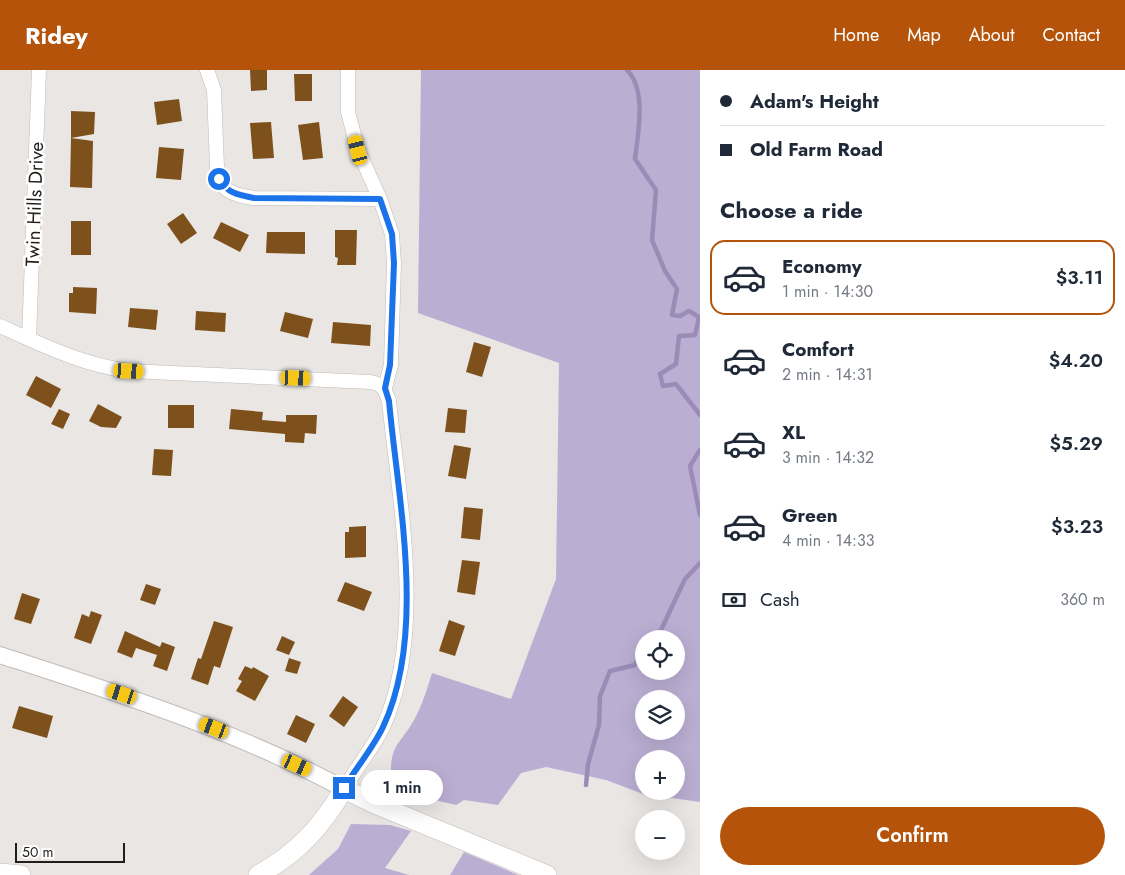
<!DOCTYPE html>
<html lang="en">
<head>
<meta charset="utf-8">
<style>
  body { margin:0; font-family:Jost,sans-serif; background:#f6f6f7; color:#1f2937; height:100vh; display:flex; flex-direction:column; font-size:19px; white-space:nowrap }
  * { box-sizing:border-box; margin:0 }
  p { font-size:16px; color:#747a83 }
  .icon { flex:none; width:28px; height:28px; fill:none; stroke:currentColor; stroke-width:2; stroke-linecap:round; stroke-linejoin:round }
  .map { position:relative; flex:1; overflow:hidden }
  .side { display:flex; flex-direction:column; background:#fff; width:425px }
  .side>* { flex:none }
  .banner { display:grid; align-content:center; height:110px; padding:0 20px; background:#fff }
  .buttons { position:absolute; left:635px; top:560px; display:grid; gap:10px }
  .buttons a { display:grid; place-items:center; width:50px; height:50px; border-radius:50%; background:#fff; box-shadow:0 5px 20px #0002; font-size:25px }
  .scale { position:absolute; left:15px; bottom:12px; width:110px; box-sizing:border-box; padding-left:5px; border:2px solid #201f1e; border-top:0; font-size:14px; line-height:18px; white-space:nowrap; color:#201f1e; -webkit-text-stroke:4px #fff; paint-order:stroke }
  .end { position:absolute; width:22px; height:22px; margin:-11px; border:6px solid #1a73e8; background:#fff; box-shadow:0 0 0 2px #fff }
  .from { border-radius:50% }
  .bubble { position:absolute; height:35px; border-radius:18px; background:#fff; box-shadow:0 5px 20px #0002; font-size:16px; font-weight:600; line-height:35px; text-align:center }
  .car { position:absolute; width:15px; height:30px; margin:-15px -8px; border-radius:6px; box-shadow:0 0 4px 1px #0007; background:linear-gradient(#f5c518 24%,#345 0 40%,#f5c518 0 76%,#345 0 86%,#f5c518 0) }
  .banner b { display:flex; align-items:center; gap:18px; height:48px; font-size:19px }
  .banner b+b { border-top:1px solid #e0e1e3 }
  .banner i { width:12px; height:12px; background:#1f2937 }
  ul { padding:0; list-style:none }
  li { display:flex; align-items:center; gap:15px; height:75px; margin:0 10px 8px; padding:0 10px; border:2px solid transparent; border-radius:15px }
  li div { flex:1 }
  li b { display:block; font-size:19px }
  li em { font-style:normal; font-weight:600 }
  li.current { border-color:#b45309 }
  li>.icon { width:45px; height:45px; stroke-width:1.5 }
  h2 { padding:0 20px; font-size:22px; line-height:60px }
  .pay { display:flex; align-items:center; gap:12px; height:55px; padding:0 20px; font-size:19px }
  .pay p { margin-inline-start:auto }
  .cta { display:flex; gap:10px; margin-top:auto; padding:10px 20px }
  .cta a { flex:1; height:58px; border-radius:30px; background:#b45309; color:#fff; font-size:20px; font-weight:600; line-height:58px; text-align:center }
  header { display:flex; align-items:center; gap:30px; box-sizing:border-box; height:70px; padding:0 25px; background:#b45309; color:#fff }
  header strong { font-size:24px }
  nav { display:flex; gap:28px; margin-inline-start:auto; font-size:18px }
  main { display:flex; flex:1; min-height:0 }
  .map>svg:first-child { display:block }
  .green { fill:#baaed3; fill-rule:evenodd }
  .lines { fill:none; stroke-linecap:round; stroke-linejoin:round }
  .stream { stroke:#9a8cb7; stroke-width:4.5 }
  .building { fill:#7e511c }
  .minor-casing { stroke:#bfbcb9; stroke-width:15 }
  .tertiary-casing { stroke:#bfbcb9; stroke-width:18 }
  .secondary-casing { stroke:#bfbcb9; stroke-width:20 }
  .minor { stroke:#fff; stroke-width:14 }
  .tertiary { stroke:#fff; stroke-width:16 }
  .secondary { stroke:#fff; stroke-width:19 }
  .route { stroke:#1a73e8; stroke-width:6 }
  .labels { text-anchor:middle; stroke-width:5; stroke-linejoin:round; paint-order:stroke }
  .street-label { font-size:19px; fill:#201f1e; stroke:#fff }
</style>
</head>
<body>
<header>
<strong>Ridey</strong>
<nav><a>Home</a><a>Map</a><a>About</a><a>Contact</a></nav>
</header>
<main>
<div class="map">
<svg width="700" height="805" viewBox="0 0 700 805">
  <rect width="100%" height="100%" fill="#e9e6e3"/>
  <path class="green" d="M421,0H700V732L643,724L606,710L546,697L521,703L498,735L464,730L456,735L435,730L391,706C390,674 400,675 414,650C422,636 427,619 432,603L511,629L556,509L559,293L418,243ZM644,569H676V601H644ZM644,629H676V661H644ZM644,689H676V721H644Z
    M351,754L390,755L411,761L385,798L409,805H309L338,779Z
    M464,782L518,805H450Z"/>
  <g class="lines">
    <path class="stream" d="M627,0C647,20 638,63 635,89L656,120L652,170L665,201L677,219L672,245L680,246L689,241L699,247L695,265L679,266L676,294L660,304L663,316L676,314L700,345
      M700,380L690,396L700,445
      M649,569L661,560L685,509L700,493
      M586,715L588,694L599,655L600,626L610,601L635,595L644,573"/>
  </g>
  <path class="building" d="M250,0H267V20L251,21Z
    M294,4H312V31H295Z
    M179,29L182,51L157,55L154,32Z
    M71,41L95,42L94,64L71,68Z
    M271,52L274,88L253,89L250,53Z
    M319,52L323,88L303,90L298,55Z
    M71,68L93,71L92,118L70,117Z
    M159,77L184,79L181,110L156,108Z
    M183,143L197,163L181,174L167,154Z
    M71,151H91V185H71Z
    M221,152L249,165L240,182L213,168Z
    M335,160H357L356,195H337L338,188L335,187Z
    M267,162H305V184L266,183Z
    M73,217L97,218L96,244L69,242V223H73Z
    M130,238L158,240L156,260L128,257Z
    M196,241L226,243L225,262L195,260Z
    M285,242L313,249L308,268L280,261Z
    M333,252L371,255L370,276L331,273Z
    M474,272L491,277L482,307L466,302Z
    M36,306L61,319L51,338L26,325Z
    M98,334L122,347L116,358L101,357L89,351Z
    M168,335H194V358H168Z
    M448,338L467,340L465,363L445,362Z
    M59,339L70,344L63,359L51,354Z
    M231,339L263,342L262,350L286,352V345H317L316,364L305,363L304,373L285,372V364L229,359Z
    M454,375L471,378L466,409L448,406Z
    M154,379L173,380L171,406L152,405Z
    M464,437L483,439L480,470L461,468Z
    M366,456V487L345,488V462H349V457Z
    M462,490L480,492L475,525L457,522Z
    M345,512L372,522L364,541L337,531Z
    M146,514L161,519L155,535L140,530Z
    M22,523L40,529L31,554L14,549Z
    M91,541L102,545L91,574L74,568L82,544L89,547Z
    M449,550L465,556L455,586L439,581Z
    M214,551L233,557L220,598L214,596L208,615L191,609L198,588L201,589Z
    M125,561L160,577L162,572L175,577L167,601L153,596L157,585L136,578L132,588L117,582Z
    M282,566L295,572L289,585L276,580Z
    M289,588L301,592L297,604L285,601Z
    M245,596L252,599L253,597L269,606L255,631L236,621L242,611L238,609Z
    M343,626L358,637L344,657L329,646Z
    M19,636L53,646L47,668L12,658Z
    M296,645L315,654L306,673L287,664Z"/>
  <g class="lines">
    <defs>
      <path id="minor" d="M207,0L214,20L217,97C220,122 231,124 253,128L380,129
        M348,0V42L358,80L380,129L392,164L394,193L391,295L385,318
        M0,256C42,275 83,295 129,301L370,312C383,314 385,319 389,331C399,430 426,564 383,657C373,678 356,698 344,719
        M29,269L39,0"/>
      <path id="tertiary" d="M0,585C117,623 235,660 344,719"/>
      <path id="secondary" d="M0,803L21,805
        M258,805C298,783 321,757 344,719L375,734L547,805"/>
    </defs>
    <use href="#minor" class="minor-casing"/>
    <use href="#tertiary" class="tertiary-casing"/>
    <use href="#secondary" class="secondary-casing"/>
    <use href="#minor" class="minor"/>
    <use href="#tertiary" class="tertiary"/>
    <use href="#secondary" class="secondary"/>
  </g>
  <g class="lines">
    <path class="route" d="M219,109C227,123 238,125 254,128L380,129L392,164L394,193L390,295L385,318L389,331C398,430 427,563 383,657C373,678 356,698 344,718"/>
  </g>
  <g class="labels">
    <g class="street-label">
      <text transform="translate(34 134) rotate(-88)" y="7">Twin Hills Drive</text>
    </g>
  </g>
</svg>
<div class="buttons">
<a><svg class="icon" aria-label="locate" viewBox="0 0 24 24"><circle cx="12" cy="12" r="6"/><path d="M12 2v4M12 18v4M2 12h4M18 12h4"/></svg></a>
<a><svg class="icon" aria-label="layers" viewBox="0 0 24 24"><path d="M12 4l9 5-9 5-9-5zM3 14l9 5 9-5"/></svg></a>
<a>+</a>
<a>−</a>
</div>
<div class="scale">50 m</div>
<i class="end from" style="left:219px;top:109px"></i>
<i class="end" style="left:344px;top:718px"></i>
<div class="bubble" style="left:361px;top:700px;width:82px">1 min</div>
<i class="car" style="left:358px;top:80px;rotate:346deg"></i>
<i class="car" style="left:129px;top:301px;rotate:93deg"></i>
<i class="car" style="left:296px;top:308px;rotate:92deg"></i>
<i class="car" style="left:122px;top:624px;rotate:288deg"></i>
<i class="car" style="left:214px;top:658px;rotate:291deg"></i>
<i class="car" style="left:297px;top:695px;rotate:114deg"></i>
</div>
<section class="side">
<div class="banner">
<b><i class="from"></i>Adam's Height</b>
<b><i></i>Old Farm Road</b>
</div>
<h2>Choose a ride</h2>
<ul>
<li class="current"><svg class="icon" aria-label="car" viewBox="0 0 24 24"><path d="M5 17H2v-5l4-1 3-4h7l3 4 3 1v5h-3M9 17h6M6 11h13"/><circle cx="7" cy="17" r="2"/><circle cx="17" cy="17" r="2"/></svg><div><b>Economy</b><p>1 min · 14:30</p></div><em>$3.11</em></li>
<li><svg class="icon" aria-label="car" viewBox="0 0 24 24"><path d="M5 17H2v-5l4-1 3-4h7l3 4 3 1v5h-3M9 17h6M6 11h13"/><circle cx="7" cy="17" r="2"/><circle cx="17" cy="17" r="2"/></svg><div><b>Comfort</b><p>2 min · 14:31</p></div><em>$4.20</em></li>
<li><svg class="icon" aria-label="car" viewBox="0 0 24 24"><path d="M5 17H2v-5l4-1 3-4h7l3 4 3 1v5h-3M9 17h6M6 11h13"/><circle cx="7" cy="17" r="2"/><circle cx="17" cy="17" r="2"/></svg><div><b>XL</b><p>3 min · 14:32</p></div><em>$5.29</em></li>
<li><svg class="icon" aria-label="car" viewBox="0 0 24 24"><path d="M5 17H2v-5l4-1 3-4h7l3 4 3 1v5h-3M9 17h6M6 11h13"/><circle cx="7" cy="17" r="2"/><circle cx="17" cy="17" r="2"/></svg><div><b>Green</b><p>4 min · 14:33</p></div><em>$3.23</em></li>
</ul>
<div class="pay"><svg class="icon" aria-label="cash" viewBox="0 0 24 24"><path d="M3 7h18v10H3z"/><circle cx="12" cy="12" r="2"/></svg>Cash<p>360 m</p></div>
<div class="cta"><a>Confirm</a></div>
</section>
</main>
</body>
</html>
